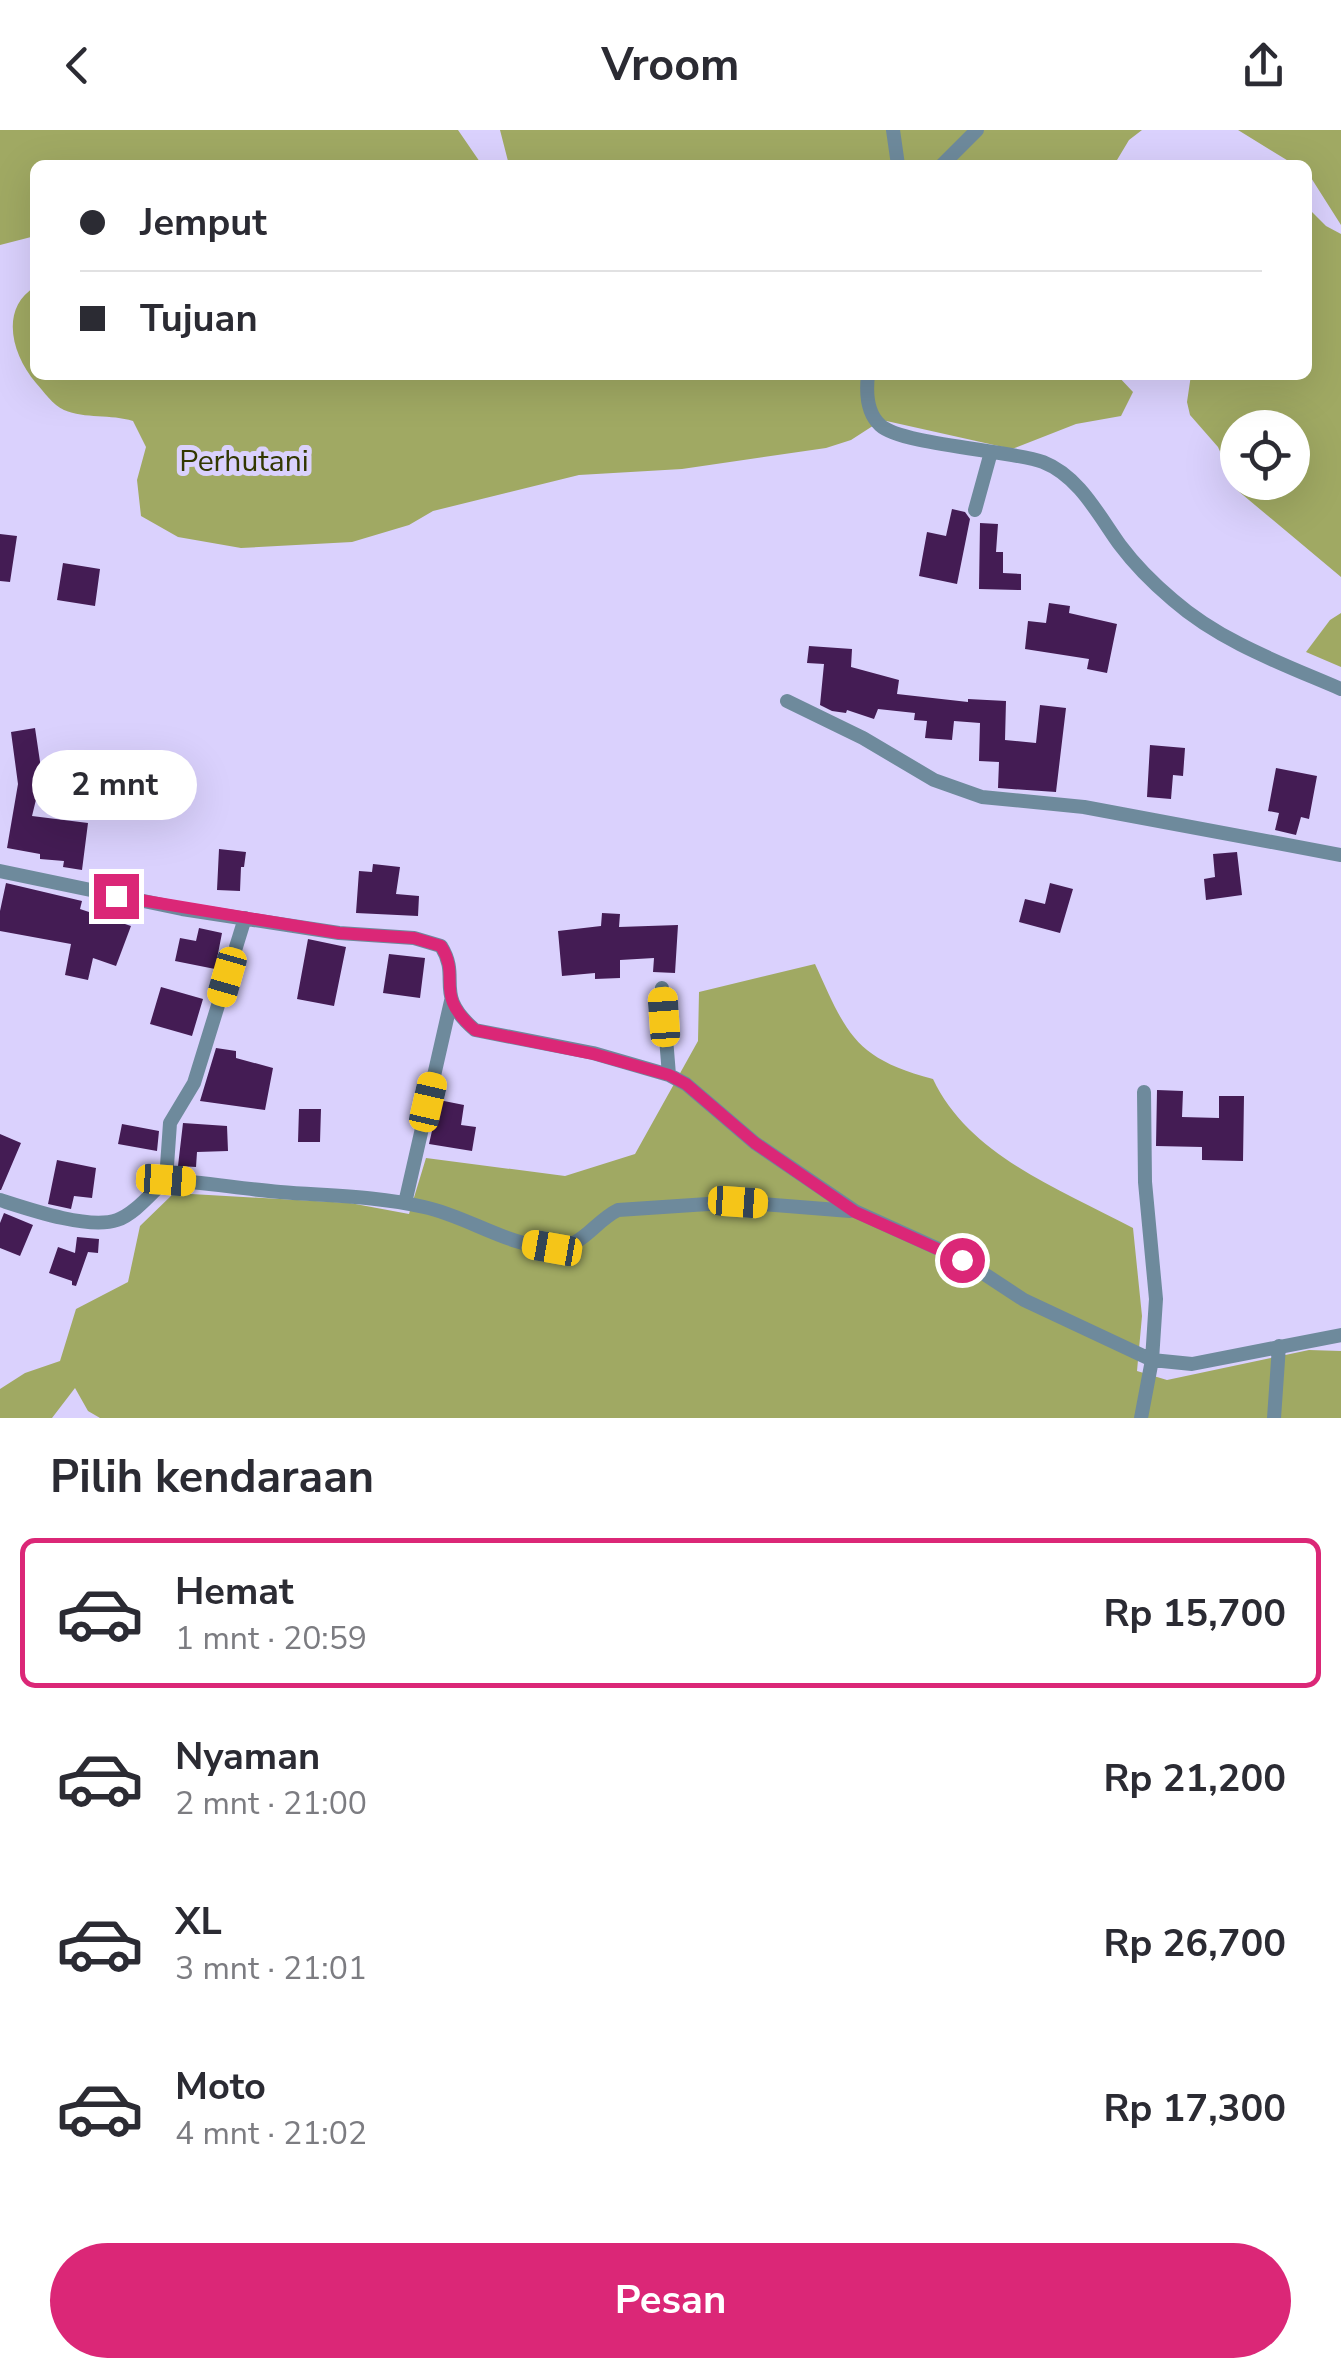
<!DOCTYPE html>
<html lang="id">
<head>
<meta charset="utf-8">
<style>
  body { margin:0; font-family:"Nunito Sans",sans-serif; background:#f2f2f3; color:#2b2b33; height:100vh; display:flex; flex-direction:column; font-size:38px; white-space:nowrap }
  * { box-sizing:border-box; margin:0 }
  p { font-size:32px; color:#7c7c81 }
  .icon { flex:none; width:55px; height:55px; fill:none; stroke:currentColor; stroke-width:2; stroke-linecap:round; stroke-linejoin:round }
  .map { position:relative; height:1288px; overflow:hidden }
  .sheet { display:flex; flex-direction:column; background:#fff; flex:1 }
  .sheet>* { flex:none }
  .hud { position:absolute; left:30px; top:30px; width:1282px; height:220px; border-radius:15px; box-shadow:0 10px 40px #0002; display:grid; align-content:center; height:220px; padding:0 50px; background:#fff }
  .controls { position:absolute; left:1220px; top:280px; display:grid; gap:20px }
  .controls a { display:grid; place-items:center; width:90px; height:90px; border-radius:50%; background:#fff; box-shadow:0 10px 40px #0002; font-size:50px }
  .end { position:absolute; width:45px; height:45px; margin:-22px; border:12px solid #db2777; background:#fff; box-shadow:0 0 0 5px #fff }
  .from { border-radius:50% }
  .bubble { position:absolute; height:70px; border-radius:35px; background:#fff; box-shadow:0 10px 40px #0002; font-size:32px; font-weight:700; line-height:70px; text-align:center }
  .car { position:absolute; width:30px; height:60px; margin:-30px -15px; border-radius:12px; box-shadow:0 0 8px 2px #0007; background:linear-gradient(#f5c518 24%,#345 0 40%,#f5c518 0 76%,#345 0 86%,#f5c518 0) }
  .hud b { display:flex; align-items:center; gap:35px; height:95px; font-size:38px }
  .hud b+b { border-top:2px solid #e1e1e2 }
  .hud i { width:25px; height:25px; background:#2b2b33 }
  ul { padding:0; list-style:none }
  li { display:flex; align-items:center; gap:30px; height:150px; margin:0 20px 15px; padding:0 30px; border:5px solid transparent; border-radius:15px }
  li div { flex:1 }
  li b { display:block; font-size:38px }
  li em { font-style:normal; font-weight:700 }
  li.active { border-color:#db2777 }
  li>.icon { width:90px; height:90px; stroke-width:1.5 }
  h2 { padding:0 50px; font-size:45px; line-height:120px }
  .action { display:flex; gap:20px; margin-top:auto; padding:20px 50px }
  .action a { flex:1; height:115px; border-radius:60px; background:#db2777; color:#fff; font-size:40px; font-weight:700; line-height:115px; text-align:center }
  header { display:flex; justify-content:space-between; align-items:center; height:130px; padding:0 50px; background:#fff; font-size:45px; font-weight:700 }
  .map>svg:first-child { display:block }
  .forest { fill:#a0a963; fill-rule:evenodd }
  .building { fill:#441c54 }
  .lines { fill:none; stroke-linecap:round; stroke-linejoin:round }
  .street { stroke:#6e8a9c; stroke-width:14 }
  .route { stroke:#db2777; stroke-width:12 }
  .labels { text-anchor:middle; stroke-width:10; stroke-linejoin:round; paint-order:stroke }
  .park-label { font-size:30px; fill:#323700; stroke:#dad1fd }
</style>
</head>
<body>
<header><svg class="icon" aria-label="back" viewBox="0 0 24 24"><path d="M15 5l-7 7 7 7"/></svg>Vroom<svg class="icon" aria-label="share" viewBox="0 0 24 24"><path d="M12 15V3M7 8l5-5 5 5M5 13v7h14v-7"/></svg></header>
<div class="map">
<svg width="1341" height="1288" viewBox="0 0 1341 1288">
  <rect width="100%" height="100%" fill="#dad1fd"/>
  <path class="forest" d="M0,0H458L482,35H35V106L0,115Z
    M500,0H1142L1129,10L1114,35H509Z
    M1238,0H1341V95L1308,43V35H1295Z
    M1308,78L1326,96L1341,104V447L1237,360L1218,317L1190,285L1187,272L1191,245H1308ZM1238,298H1292V352H1238Z
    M35,157V245H1117L1133,262L1121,286L1076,294L1012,319L882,290L851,310L826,318L682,339L579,345L433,381L409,395L352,412L241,418L178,407L141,386L137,350L146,317L133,291C111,284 85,289 64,280C53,275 44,262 36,253C11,224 0,178 35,157Z
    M1341,483V537L1306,522L1330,490Z
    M815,834C847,904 854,928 933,949C969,1026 1062,1060 1133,1098L1142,1186L1137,1241L1167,1250L1309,1220L1341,1221V1288H100L88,1281L75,1258L52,1288H0V1259L25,1243L60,1231L76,1179L128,1152L140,1096L174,1063L350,1073L409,1084L426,1028L565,1046L635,1024L698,911L699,862Z"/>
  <path class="building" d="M952,379L965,382L970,389L957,454L919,446L927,402L946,406Z
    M980,393L998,394L996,422H1003V443L1021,444V460L979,459Z
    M0,404L17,406L10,452L0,451Z
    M63,433L100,439L95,476L57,470Z
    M1049,473L1070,476L1069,483L1117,494L1107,543L1087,539L1089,529L1025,519L1028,491L1046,493Z
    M809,516L852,519L851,537L899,550L897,564L968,572V569L1006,571L1005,610L1036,613L1040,575L1066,578L1056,662L998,658L999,632L979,631L980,593L954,591L952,610L925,608L927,591L914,590L915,583L878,579L874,589L847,580L846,583L832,581L820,575L824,534L807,533Z
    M35,598L42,645L32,686L88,693L82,740L63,737L64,731L40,729V724L7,718L18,654L11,602Z
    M1150,615L1185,618L1183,646L1173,645L1171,669L1147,667Z
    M1276,638L1317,646L1309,689L1301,687L1296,705L1275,700L1279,683L1268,681Z
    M219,719L246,722L244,737H241L240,761L217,760Z
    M1237,722L1242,765L1206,770L1204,749L1215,747L1213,724Z
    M373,734L400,737L396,764L419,766L418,786L356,783L359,741L372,742Z
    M6,753L82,771L80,779L131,796L116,836L93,828L88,850L65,845L71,814L0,801V781Z
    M1050,753L1073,759L1060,803L1019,792L1025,769L1045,774Z
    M602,783L620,784L619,797L678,795L675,843L653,842L654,828L620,830V848L595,849V843L562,846L558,801L601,796Z
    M199,798L222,803L215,839L175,831L180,808L196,811Z
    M308,809L346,817L334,876L297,869Z
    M389,824L425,828L420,868L383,863Z
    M161,857L203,869L192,906L150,894Z
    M216,918L236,921V928L273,938L265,980L200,971Z
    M1157,960L1183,961L1182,987L1219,988V966H1244L1243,1031L1202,1030V1017L1156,1016Z
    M439,970L464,975L461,995L476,997L472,1021L429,1014Z
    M299,979H321L320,1012H298Z
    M183,993L227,996L228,1021L197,1022L196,1037L178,1036Z
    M122,994L159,1001L157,1021L118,1014Z
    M0,1004L21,1013L1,1060H0Z
    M57,1030L96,1038L92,1068L74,1066L71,1079L48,1074Z
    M4,1083L33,1095L20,1126L0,1118V1093Z
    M77,1107L99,1109L98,1123L88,1122L76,1156L72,1155V1151L49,1143L58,1117L75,1123Z"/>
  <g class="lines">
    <path class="street" d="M893,0L898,35
      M942,35L977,0
      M868,245C866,262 867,283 880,295C901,315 1010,320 1043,332C1079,346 1099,386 1120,415C1135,435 1154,454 1173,470C1221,512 1283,534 1341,559
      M975,380L991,322
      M787,571L863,608L934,650L982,667L1084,677L1341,725
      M0,741L182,779L339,803L414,808L441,816C462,850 432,863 475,900L593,923L669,945L686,954L755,1013L855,1081L963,1130L1024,1170L1152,1230L1192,1234L1341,1205
      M662,858L669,945
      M166,1050L170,993L194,953L245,788
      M0,1070C28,1079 89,1100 117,1090C135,1084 152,1062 166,1050C204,1052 242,1059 280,1062C329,1066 376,1066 424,1077C467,1086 509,1117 554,1118C582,1118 595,1091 618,1080L738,1072L850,1081
      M405,1073L451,871
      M1141,1288L1152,1230L1156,1169L1145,1052L1144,962
      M1274,1288L1279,1216"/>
  </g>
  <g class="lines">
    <path class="route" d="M116,766L339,803L414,808L441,816C462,849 432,863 475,900L594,924L669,945L686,954L755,1013L855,1082L962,1130"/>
  </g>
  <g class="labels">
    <g class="park-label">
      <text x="244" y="341">Perhutani</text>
    </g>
  </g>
</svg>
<div class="controls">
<a><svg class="icon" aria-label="locate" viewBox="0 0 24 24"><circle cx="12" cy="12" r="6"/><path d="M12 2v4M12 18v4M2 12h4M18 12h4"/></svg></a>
</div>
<i class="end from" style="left:962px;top:1130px"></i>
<i class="end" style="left:116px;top:766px"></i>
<div class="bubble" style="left:32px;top:620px;width:165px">2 mnt</div>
<i class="car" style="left:227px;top:847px;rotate:196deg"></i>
<i class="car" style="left:664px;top:887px;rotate:356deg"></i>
<i class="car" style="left:428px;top:972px;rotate:13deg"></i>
<i class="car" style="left:166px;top:1050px;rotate:94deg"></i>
<i class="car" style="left:738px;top:1072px;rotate:94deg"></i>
<i class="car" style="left:552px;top:1118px;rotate:280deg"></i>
<div class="hud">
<b><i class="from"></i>Jemput</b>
<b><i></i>Tujuan</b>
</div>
</div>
<section class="sheet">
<h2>Pilih kendaraan</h2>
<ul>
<li class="active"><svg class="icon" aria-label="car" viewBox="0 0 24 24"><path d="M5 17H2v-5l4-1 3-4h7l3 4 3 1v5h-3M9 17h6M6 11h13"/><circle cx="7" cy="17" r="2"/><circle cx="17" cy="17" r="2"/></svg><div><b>Hemat</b><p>1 mnt · 20:59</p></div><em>Rp 15,700</em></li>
<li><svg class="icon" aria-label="car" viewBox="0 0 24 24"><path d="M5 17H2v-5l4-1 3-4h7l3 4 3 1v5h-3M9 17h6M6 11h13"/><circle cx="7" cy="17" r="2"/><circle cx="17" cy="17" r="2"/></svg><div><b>Nyaman</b><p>2 mnt · 21:00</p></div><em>Rp 21,200</em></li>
<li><svg class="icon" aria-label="car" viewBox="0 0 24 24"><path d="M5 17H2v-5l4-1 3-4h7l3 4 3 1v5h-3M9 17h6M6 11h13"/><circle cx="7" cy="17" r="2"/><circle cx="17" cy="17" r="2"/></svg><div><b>XL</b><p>3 mnt · 21:01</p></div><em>Rp 26,700</em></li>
<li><svg class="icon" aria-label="car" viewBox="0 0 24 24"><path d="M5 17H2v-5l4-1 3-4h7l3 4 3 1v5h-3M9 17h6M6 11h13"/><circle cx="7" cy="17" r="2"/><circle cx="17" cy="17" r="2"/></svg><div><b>Moto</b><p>4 mnt · 21:02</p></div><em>Rp 17,300</em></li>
</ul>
<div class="action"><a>Pesan</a></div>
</section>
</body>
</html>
